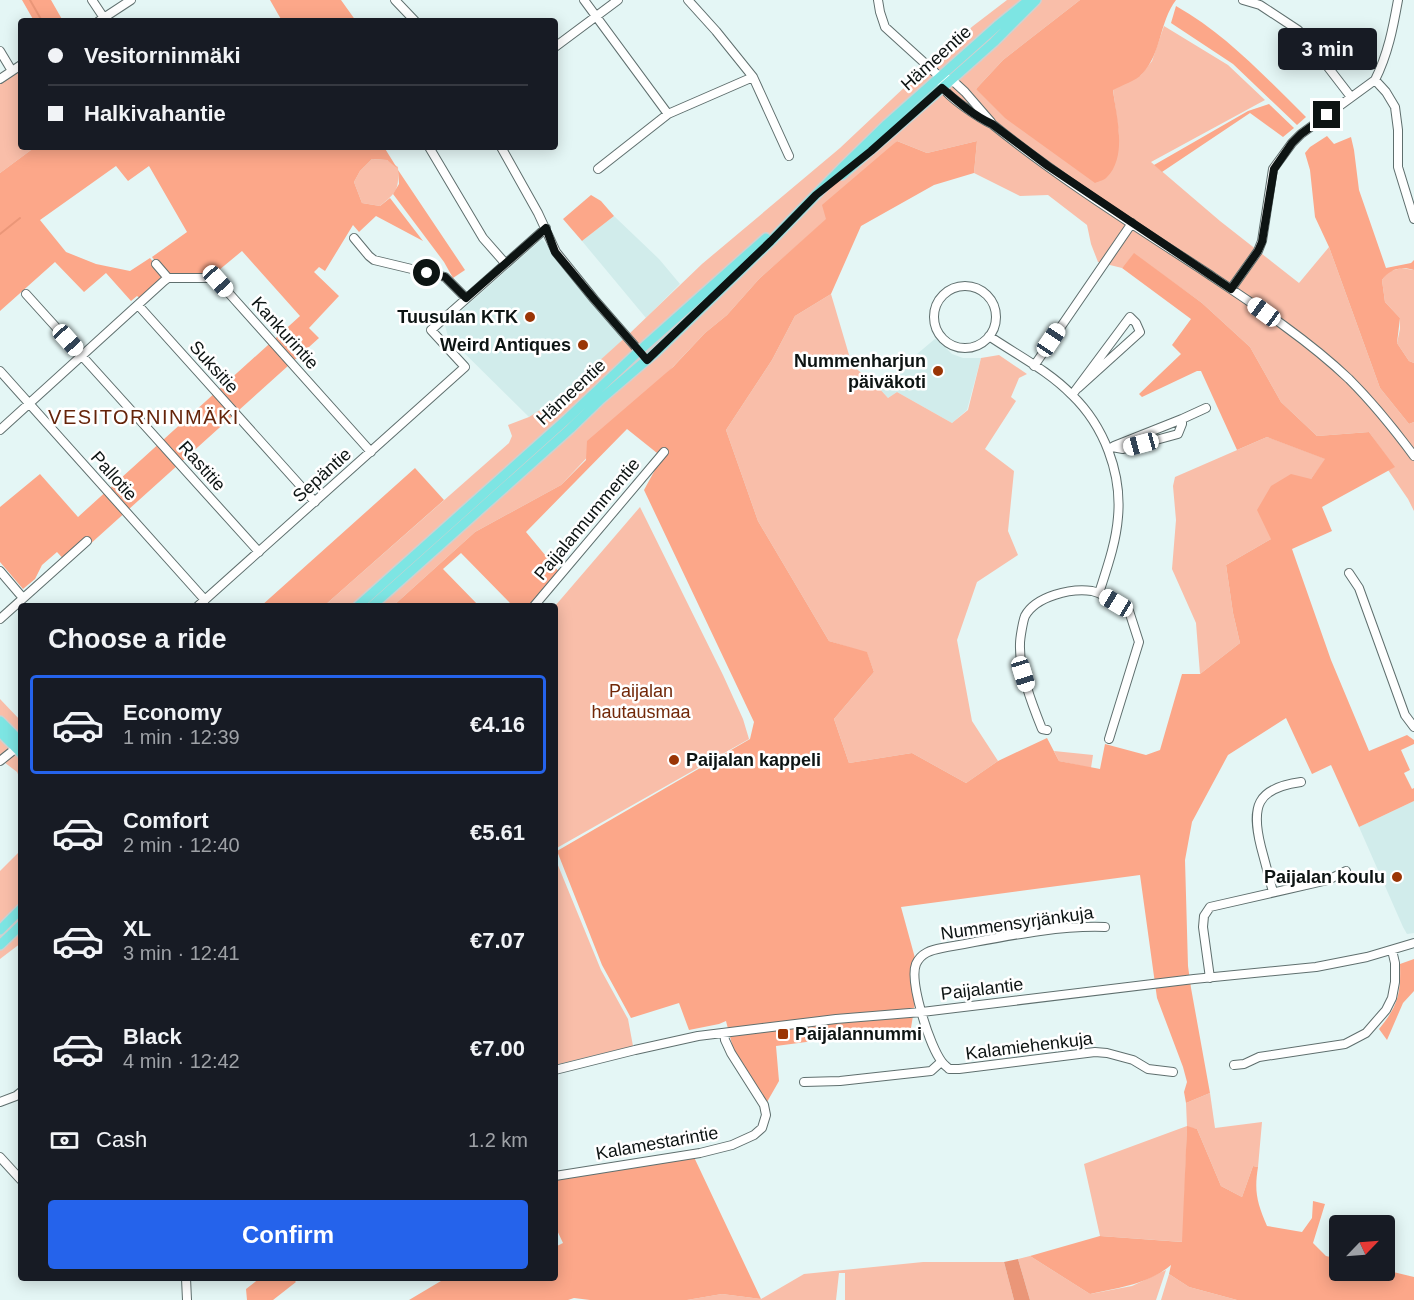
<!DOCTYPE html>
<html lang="en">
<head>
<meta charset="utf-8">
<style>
  body { margin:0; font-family:Helvetica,sans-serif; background:#242831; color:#f1f3f6; height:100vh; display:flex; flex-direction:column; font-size:22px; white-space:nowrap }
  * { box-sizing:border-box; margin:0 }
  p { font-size:20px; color:#9ea1a6 }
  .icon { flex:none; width:33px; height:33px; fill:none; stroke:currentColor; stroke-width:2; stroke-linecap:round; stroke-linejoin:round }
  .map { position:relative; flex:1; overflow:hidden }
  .details { position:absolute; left:18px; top:603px; width:540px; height:678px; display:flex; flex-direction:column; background:#171b24; border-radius:6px; box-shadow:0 3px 15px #0003 }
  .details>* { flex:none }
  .guide { position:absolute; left:18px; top:18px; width:540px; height:132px; border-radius:6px; box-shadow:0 3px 15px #0003; display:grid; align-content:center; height:132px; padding:0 30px; background:#171b24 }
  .needle { width:39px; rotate:65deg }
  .tools { position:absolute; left:1329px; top:1215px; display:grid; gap:12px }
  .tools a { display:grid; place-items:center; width:66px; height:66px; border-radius:6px; background:#171b24; box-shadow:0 3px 15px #0003; font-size:30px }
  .end { position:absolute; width:27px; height:27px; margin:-14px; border:8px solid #0d1413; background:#fff; box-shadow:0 0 0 3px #fff }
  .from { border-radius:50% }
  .bubble { position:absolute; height:42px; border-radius:6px; background:#171b24; box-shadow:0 3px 15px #0003; font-size:20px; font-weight:600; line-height:42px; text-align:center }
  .car { position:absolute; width:18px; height:36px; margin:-18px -9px; border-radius:8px; box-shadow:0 0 4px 2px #0007; background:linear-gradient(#fff 24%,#345 0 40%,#fff 0 76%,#345 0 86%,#fff 0) }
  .guide b { display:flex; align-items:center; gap:21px; height:57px; font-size:22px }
  .guide b+b { border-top:2px solid #363941 }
  .guide i { width:15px; height:15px; background:#f1f3f6 }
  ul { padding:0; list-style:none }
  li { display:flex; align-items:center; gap:18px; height:99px; margin:0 12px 9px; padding:0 18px; border:3px solid transparent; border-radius:6px }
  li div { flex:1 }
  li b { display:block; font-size:22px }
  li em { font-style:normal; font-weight:600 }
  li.on { border-color:#2563eb }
  li>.icon { width:54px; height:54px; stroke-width:1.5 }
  h2 { padding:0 30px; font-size:27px; line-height:72px }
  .pay { display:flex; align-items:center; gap:15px; height:66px; padding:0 30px; font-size:22px }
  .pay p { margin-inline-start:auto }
  .button { display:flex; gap:12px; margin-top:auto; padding:12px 30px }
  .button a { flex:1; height:69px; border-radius:6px; background:#2563eb; color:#fff; font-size:24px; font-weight:600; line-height:69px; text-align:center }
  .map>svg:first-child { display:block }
  .built { fill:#d1eceb }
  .green { fill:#f9bea9 }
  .forest { fill:#fca789 }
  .water { fill:#ea9678 }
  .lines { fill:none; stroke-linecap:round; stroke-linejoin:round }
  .stream { stroke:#ea9678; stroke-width:2 }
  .minor-casing { stroke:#5f6f6e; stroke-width:10 }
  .major-casing { stroke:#cfd0d0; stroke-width:12 }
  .minor { stroke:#fff; stroke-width:8 }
  .major { stroke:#7de5e3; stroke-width:9 }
  .route { stroke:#0d1413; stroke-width:8 }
  .poi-dot { fill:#9a3505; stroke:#fff; stroke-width:2 }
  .labels { text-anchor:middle; stroke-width:5; stroke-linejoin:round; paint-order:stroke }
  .street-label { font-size:18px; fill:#0d1413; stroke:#fff }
  .poi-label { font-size:18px; font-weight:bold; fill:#0d1413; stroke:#fff; text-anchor:end }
  .park-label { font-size:18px; fill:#722808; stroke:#fff }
  .neighbourhood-label { font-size:20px; letter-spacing:1.5px; fill:#65240a; stroke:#fff }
</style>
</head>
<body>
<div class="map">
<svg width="1414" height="1300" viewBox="0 0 1414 1300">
  <rect width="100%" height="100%" fill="#e4f6f5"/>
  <path class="built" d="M614,216L659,259L680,284L646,318L582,241Z
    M542,239L624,339L557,399L529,417L448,337L445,325Z
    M936,338L952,354L963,358H981L967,410L952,423L897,392L888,398L878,387Z
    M1414,801V933L1407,934L1403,927L1359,827Z"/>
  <path class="green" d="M1007,0H1080L1003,60L976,89L1119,135L1113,89L1141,75L1152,61L1164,26L1228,65L1265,100L1151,162L1220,221L1299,283L1329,247L1380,388L1409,424L1414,422V511L1408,499L1388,470L1394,467L1369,432L1317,436L1281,402L1250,347L1202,303L1134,254L1122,268L1098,262L1091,244L1087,225L1048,195L1020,196L974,173L977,141L927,153L897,141L827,219L759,279L727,315L705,333L561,485L475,532L393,606H324L509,443L512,436L508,425L529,417L557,399L629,334L702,264L840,148L926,67L973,26Z
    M21,69V147H35L0,173V83Z
    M372,159L387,160L398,167C399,190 397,192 380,206L362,203L354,182L360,171Z
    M1401,268L1414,270V363L1409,361L1397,343L1400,329V318L1385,302L1382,280L1388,272Z
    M831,294L852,365L878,387L888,398L897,392L952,423L968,410L981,358L999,355L1027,374L1019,378L1011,397L1016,401L985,449L1014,471L1008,531L1018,555L977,582L957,640L972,721L998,761L966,783L912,753L849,763L834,719L874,672L867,653L829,641L758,521L726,430L772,360L795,316Z
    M1267,437L1326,459L1311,479L1271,539L1226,565L1233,613L1240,643L1200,674L1196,623L1172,569L1176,520L1173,486L1175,477Z
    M640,507L723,675L743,719L749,739L555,849V606Z
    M0,699L21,721V781L17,772L0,759Z
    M1054,751L1093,755L1091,768L1059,761Z
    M21,850V943L0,959V871Z
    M555,858L601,970L628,1019L633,1046L555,1065Z
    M1210,1093L1215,1128L1262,1122L1258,1167L1253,1166L1242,1197L1221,1186L1197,1129L1187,1127L1183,1242L1100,1236L1084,1164L1187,1126L1186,1103Z
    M1030,1256L1090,1294L1132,1286L1166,1270L1156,1300H1030L1018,1259Z
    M923,1262H1004L1014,1300H845V1273H839L836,1300H687L722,1294L761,1299L804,1274Z
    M1169,1274L1189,1287L1237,1300H1161Z"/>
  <path class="forest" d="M22,0H51L63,21H34Z
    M270,0H341L356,21H282Z
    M1080,0H1176C1159,22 1162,53 1142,74C1136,81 1122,85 1113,90C1116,115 1128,156 1107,177C1105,180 1099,181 1095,183L1005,118L976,89L1003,60Z
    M1176,6C1226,34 1265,77 1306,117L1297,125L1233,64L1171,23Z
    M1269,104L1294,128L1283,137L1250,113L1162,172L1154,165L1248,111Z
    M1327,136L1334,144L1351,137L1354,150L1359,190L1386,268L1411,263L1414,260V270C1401,266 1390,269 1382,280L1385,302L1400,318L1397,343L1409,361L1414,363V422L1409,424L1380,388L1329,247L1315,217L1310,170L1305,153L1310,147Z
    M897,141L927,153L977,141L974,173L934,185L861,226L831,294L795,316L772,360L726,430L758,521L829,641L867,652L874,672L834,719L849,763L912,753L966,783L998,761L1047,738L1059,761L1100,769L1105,744L1146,755L1160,750L1182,674H1200L1240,643L1233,613L1226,565L1271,539L1257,510L1271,486L1291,474L1311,479L1325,459L1267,437L1237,450L1201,371H1197L1142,397L1139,394L1181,354L1172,345L1191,319L1122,268L1134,253L1202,303L1250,347L1281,402L1317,436L1369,432L1395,467L1322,507L1332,531L1292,549L1331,660L1369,751L1407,735L1414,740V744L1401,750L1410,770L1404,773L1412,789L1414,788V801L1359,827L1331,765L1312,774L1286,718L1228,755L1192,822L1185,860L1188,966L1191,988L1210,1093L1186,1103L1184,1092L1187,1082L1183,1067L1157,998L1140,875L901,907L915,958L916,997L911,1028L776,1046L779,1081L767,1102L733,1048L726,1021L719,1024L689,1030L679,1003L631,1018L602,965L557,851L750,739L754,722L644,490L662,457L627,429L526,532L560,573L531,606H513L461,553L443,569L479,606H393L475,532L561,485L586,460L587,441L673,367L705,333L727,315L759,279L826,219L822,205Z
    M35,147H384L397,168L387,160L372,159L360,171L354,182L362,203L380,206L390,198L423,241L376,216L359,232L353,225L325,271L319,267L314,272L339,296L309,328L319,338L68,564L57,552L42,565L35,579L23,589L0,562V507L40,474L78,517L300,316L242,251L213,275H178L171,274L167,276L152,257L187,232L149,166L128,181L116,166L40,220L66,252L96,264L130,271L150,258L165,277L141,299L137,296L131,301L106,273L84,292L55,262L0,311V173Z
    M398,170L465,270L453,278L444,262L393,194L399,184Z
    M591,195L601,201L614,216L582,241L563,219Z
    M415,468L444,500L324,606H261Z
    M1414,959V991L1403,1003L1387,1040L1379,1029C1398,1006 1401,994 1400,964Z
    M1187,1126L1197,1129L1221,1186L1242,1197L1253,1166L1258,1167C1254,1192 1257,1202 1267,1226L1302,1232L1312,1218L1313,1201L1325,1204L1313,1243L1326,1256L1339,1259L1340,1270H1385L1414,1277V1300H1237L1189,1287L1169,1274L1171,1265C1149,1284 1117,1288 1090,1294L1030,1256L1100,1236L1182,1242Z
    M693,1155L761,1299L722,1294L687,1300H590L574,1298L568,1300H409L446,1278H555V1247L563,1243L555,1226V1179L663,1163Z
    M260,1278H292L296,1282L273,1300H247L246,1289Z"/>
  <path class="water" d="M1018,1259L1030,1300H1014L1004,1262Z"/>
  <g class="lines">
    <path class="stream" d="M30,0L42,21
      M0,234L20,218"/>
    <defs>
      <path id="minor" d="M92,0L106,21
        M395,0L415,21
        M584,0L668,114
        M688,0L716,31L753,77L789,156
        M878,0L880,12L885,27L940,77L952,80L965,92L991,122
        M1243,0L1260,5L1298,30L1304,36L1351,97
        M99,21L131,0
        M555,47L618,0
        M0,51L12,71
        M940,77C941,80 941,83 942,86C946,96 982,120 992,124C1060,179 1134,225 1207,273C1255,305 1307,339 1349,379C1373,403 1394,429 1414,456
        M0,79L21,65
        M1375,80L1386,92L1395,107L1398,130V167L1414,219
        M429,147L483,238L505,263
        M501,147L538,213L556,252L594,299L647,360
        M598,169L668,114L753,77
        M354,238L369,256L374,260L445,277L466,298
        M156,264L168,278
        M934 317a31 31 0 1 1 62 0a31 31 0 1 1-62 0Z
        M1231,289L1258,251L1262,241L1273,169L1292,143L1301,134L1375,80C1388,54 1393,28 1398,0
        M26,294L259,552
        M138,305L315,502
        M989,336C1017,355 1049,371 1072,395C1104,426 1122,473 1118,517C1116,543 1107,568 1099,593
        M1034,366L1132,223
        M0,371L205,600
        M1072,395L1130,317L1136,323L1140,332L1078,388
        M0,430L164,281L168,278H213L218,281L371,452
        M1114,446L1182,419
        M1108,449L1112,447L1123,449L1178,434L1182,424V419L1206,408
        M0,571L23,598
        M1349,573L1359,588L1405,715L1414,727
        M198,606L465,367L431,330L546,228
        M534,606L664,452
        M0,619L87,541
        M1047,730L1042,729C1032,704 1019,671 1020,644C1020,638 1023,621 1025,616C1036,596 1071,588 1092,591C1105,594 1118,604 1129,611L1139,642L1109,739
        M0,761L20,745
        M1273,892C1269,877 1265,862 1261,847C1251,807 1256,788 1301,782
        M1105,927C1053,925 994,939 942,948C931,950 921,953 916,964C909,982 930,1047 942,1062C944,1065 946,1066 949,1069H959L1095,1052L1107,1053L1133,1060L1148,1069L1173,1072
        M1210,978L1203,927L1204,916L1210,907L1328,880L1346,871
        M1234,1065L1244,1064L1259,1057L1345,1044L1366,1033L1386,1010L1392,998L1395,982V963L1392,950
        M555,1070L635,1050L698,1036L836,1019L922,1012L1194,979L1316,967L1367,957L1414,943
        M804,1082L840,1081L931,1071L941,1062
        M0,1102L16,1096L21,1092
        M0,1157L21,1180
        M555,1176L700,1153L732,1145L754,1135L762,1128L766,1115L764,1105L731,1053L725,1040L724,1033
        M186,1278L187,1300"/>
      <path id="major" d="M842,175L942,88L994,42L1036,0
        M358,606L567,419L639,351L766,238
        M372,606L570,429L601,399L656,352L771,241L845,165L887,124L997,26L1029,0
        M0,721L21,742
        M0,732L21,753
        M0,930L21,909
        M0,945L21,925"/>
    </defs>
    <use href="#minor" class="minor-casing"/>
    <use href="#major" class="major-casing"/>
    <use href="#minor" class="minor"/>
    <use href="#major" class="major"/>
  </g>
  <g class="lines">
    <path class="route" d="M427,273L445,277L466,298L546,228L555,252L594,299L647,360L771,241L816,195L871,151L942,88C957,101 974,116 992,124L1048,166L1231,289L1258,251L1262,242L1274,169L1292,143L1301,134L1327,115"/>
  </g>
  <g class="poi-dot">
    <circle cx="530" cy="317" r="6"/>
    <circle cx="583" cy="345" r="6"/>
    <circle cx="938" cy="371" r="6"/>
    <circle cx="674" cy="760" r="6"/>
    <circle cx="1397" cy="877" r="6"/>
    <rect x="777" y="1028" width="12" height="12" rx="3"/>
  </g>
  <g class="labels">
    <g class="street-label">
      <text transform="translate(936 58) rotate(-42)" y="6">Hämeentie</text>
      <text transform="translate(285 333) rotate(48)" y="6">Kankurintie</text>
      <text transform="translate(214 367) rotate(48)" y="6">Suksitie</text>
      <text transform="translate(571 392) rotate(-43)" y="6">Hämeentie</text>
      <text transform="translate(202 466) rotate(48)" y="6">Rastitie</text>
      <text transform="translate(322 475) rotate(-42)" y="6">Sepäntie</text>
      <text transform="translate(114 476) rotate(48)" y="6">Pallotie</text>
      <text transform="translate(587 519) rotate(-50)" y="6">Paijalannummentie</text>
      <text transform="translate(1017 923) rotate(-8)" y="6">Nummensyrjänkuja</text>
      <text transform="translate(982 989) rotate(-7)" y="6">Paijalantie</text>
      <text transform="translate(1029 1046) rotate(-7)" y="6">Kalamiehenkuja</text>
      <text transform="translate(657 1143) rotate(-10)" y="6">Kalamestarintie</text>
    </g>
    <g class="poi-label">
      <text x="518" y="323">Tuusulan KTK</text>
      <text x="571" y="351">Weird Antiques</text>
      <text x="926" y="367">Nummenharjun<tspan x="926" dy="21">päiväkoti</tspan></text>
      <text x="686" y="766" text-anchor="start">Paijalan kappeli</text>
      <text x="1385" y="883">Paijalan koulu</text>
      <text x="795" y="1040" text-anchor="start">Paijalannummi</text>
    </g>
    <g class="park-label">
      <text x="641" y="697">Paijalan<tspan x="641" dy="21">hautausmaa</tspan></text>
    </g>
    <g class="neighbourhood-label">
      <text x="144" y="424">VESITORNINMÄKI</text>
    </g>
  </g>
</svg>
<div class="tools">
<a><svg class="needle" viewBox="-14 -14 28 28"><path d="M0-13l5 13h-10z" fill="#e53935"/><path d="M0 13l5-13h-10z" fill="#9ea1a6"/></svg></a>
</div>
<i class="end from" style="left:427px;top:273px"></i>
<i class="end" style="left:1327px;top:115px"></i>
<div class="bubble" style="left:1278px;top:28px;width:99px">3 min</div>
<i class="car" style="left:218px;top:281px;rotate:138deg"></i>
<i class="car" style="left:1264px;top:312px;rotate:306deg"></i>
<i class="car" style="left:68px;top:340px;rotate:138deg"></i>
<i class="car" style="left:1051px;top:340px;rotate:34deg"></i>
<i class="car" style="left:1141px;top:444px;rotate:255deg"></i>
<i class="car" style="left:1116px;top:603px;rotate:301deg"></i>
<i class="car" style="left:1023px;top:674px;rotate:163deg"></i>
<div class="guide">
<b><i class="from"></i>Vesitorninmäki</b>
<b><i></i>Halkivahantie</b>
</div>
<section class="details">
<h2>Choose a ride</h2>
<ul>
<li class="on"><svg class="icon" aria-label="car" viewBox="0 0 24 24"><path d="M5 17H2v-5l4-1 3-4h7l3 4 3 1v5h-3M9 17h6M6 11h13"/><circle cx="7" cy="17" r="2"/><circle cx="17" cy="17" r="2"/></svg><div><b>Economy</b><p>1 min · 12:39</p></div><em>€4.16</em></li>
<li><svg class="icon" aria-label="car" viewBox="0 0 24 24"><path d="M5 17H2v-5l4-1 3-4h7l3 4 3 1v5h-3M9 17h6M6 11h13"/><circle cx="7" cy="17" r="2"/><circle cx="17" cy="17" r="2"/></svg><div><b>Comfort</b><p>2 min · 12:40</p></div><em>€5.61</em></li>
<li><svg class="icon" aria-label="car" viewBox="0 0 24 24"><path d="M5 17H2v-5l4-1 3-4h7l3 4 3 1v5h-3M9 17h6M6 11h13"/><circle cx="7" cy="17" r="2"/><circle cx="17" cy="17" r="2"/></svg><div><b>XL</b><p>3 min · 12:41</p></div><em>€7.07</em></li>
<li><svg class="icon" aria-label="car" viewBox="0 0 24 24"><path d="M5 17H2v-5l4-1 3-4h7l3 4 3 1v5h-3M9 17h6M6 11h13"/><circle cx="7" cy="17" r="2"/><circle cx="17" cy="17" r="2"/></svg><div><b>Black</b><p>4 min · 12:42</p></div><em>€7.00</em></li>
</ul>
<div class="pay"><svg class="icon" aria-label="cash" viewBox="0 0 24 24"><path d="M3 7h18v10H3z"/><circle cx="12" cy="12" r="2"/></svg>Cash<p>1.2 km</p></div>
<div class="button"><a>Confirm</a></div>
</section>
</div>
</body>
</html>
